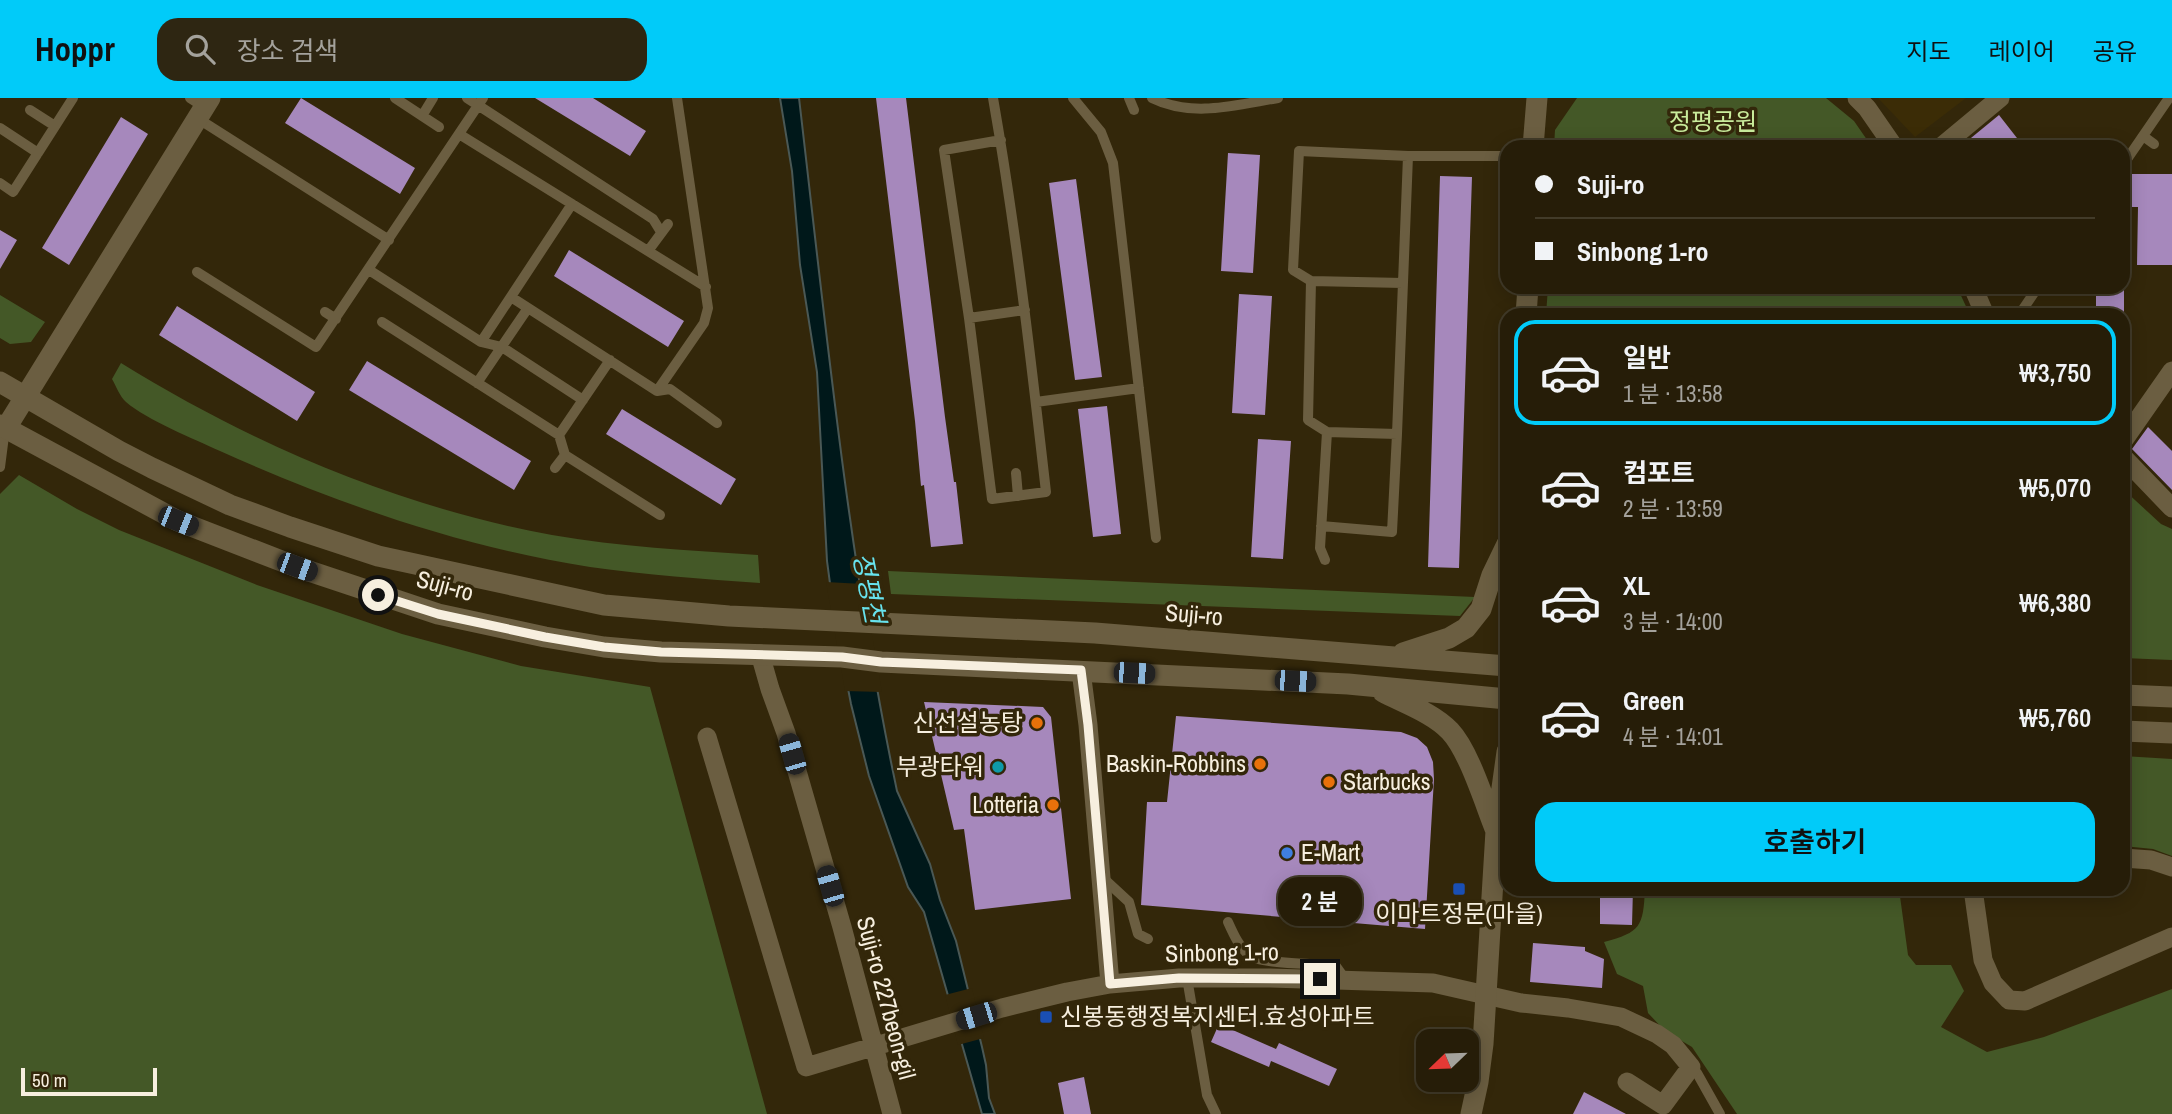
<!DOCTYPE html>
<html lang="ko">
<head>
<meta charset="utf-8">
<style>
  body { margin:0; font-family:"Archivo Narrow","Noto Sans KR",sans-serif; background:#2e2612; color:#f1f3f6; height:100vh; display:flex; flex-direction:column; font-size:26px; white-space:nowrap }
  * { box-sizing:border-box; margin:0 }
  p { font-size:23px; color:#a4a29c }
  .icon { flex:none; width:38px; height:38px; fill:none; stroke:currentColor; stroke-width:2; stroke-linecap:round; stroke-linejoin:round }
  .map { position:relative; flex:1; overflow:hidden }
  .drawer { position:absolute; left:1500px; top:210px; width:630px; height:588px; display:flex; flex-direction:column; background:#261d08; border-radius:21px; box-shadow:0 4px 18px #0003,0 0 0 2px #423b29 }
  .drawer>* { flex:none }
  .banner { position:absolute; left:1500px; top:42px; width:630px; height:154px; border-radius:21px; box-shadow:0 4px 18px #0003,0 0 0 2px #423b29; display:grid; align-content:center; height:154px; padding:0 35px; background:#261d08 }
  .needle { width:46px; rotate:247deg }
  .controls { position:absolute; left:1416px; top:931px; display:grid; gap:14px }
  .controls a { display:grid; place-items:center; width:63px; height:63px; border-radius:14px; background:#261d08; box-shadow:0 4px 18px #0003,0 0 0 2px #423b29; font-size:35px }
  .scale { position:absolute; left:21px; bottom:18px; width:136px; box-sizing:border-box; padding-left:7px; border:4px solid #f7efdf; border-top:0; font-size:19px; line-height:24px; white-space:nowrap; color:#f7efdf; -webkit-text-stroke:5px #33270a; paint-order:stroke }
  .end { position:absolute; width:32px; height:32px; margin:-16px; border:9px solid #f7efdf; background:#111; box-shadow:0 0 0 4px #111 }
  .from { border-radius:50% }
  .bubble { position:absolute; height:49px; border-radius:21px; background:#261d08; box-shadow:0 4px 18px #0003,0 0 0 2px #423b29; font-size:23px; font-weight:600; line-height:49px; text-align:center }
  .car { position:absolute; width:21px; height:42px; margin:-21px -10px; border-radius:9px; box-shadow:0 0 5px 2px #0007; background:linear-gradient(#222 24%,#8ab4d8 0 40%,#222 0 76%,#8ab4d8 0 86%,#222 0) }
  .banner b { display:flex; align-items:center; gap:24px; height:66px; font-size:26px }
  .banner b+b { border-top:2px solid #423b29 }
  .banner i { width:18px; height:18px; background:#f1f3f6 }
  ul { padding:12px 0 0; list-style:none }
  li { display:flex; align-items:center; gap:21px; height:105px; margin:0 14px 10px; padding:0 21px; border:4px solid transparent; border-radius:21px }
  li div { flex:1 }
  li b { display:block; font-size:26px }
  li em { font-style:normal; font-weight:600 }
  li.on { border-color:#01cbf9 }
  li>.icon { width:63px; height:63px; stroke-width:1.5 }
  .cta { display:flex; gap:14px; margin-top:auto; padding:14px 35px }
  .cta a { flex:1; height:80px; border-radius:21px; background:#01cbf9; color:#111; font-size:28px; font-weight:600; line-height:80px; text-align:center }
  header { display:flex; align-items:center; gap:42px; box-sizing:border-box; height:98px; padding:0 35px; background:#01cbf9; color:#111 }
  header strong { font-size:33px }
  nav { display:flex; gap:38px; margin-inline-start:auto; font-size:24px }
  .search { width:490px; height:63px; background:#2e2612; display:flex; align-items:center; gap:18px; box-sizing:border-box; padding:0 24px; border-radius:21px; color:#a4a29c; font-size:26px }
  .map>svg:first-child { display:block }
  .built { fill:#3b2c06 }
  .green { fill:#445827 }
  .water { fill:#00181a; stroke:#4a5855; stroke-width:2 }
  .pier { fill:#33270a }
  .building { fill:#a688bc }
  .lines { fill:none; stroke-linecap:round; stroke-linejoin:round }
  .lane { stroke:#6b5e41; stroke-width:10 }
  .street { stroke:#6b5e41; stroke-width:19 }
  .secondary { stroke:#6b5e41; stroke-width:21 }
  .route { stroke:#f7efdf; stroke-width:9 }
  .food-dot { fill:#e8710a; stroke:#33270a; stroke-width:2.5 }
  .culture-dot { fill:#0f9aa8; stroke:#33270a; stroke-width:2.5 }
  .shop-dot { fill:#3f7fe0; stroke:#33270a; stroke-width:2.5 }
  .transit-dot { fill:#1a4fb4; stroke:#33270a; stroke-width:2.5 }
  .labels { text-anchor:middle; stroke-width:7; stroke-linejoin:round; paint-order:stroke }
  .park-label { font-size:24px; fill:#c9ec9b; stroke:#33270a }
  .street-label { font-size:24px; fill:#f7efdf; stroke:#33270a }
  .poi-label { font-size:24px; fill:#f7efdf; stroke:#33270a; text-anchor:end }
  .water-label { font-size:26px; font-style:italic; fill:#67e2ed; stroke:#33270a }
</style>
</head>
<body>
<header>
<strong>Hoppr</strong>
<div class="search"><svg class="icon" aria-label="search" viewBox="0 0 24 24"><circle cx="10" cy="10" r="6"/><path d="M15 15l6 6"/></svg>장소 검색</div>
<nav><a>지도</a><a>레이어</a><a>공유</a></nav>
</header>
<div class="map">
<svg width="2172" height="1016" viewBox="0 0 2172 1016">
  <rect width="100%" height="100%" fill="#33270a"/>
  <path class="built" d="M1878,0H1966L1915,39Z"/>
  <path class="green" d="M1577,0H1826L1854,23L1872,49H1554L1555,32Z
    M1548,189H1957L1970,217H1546Z
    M0,197L45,224L31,244L10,246L0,240Z
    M121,265C252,346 399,409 552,437C619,449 689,452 758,457L760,485C703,481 646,477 590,469C462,449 338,406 220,353C194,341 147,322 126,304C120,299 116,288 112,281Z
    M19,377L77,411L119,432L257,487L402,536L521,568L650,589L767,1016H0V396Z
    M2123,391L2161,426L2172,431V562L2123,560Z
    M888,473L1475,499L1460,518L891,496Z
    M2123,658L2172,661V758L2153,751L2123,748Z
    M1645,791H1899L1908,857L1916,867H1951L1964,893L1941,929L1987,954L2044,939L2172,891V1016H1737L1692,949L1665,933L1648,915L1643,888L1617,876L1604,844C1641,834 1643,829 1645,791Z"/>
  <path class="water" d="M780,0H799C825,222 847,445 891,664L897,693L930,766L940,802L956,843L982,949L986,967L989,1000L995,1016H982L924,814L908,789L869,678L851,606L835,523L827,463L817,274L800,167L792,73Z"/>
  <path class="pier" d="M826,484L863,486L882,594L845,593Z
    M972,890L984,940L958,947L945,897Z"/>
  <path class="building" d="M301,0L415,70L400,96L285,25Z
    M535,0H593L646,33L630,58Z
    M876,0H906L945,319L954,384H956L963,446L931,449L924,387L921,388L915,323Z
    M1999,17L2024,49H1960Z
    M121,19L148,36L69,167L42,150Z
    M1228,55L1260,57L1253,175L1221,173Z
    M2123,76H2172V167H2137L2138,109H2123Z
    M1440,78L1472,79L1459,470L1428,469Z
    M1076,81L1102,279L1075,282L1049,85Z
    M0,132L17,142L0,171Z
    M569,152L684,223L668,249L554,178Z
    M2096,189H2124V217H2096Z
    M1239,196L1272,198L1265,317L1232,315Z
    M177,208L315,294L297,323L159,237Z
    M367,263L531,363L514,392L349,292Z
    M1107,308L1121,436L1093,439L1078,311Z
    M622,311L736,381L721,407L606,336Z
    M2148,329L2172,353V392L2132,351Z
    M1258,341L1291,343L1283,461L1251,459Z
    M924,604L1043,609L1051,619L1071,801L975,812L964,731L954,732Z
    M1176,618L1401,634L1417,640L1427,649L1433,664L1434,681L1425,831L1141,807L1147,704H1167Z
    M1600,791H1633L1632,827L1600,826Z
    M1533,845L1585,849V853L1604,861L1602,890L1530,884Z
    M1219,926L1276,951L1279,945L1337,971L1329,988L1271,963L1269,969L1211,944Z
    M1084,979L1091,1016H1064L1058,985Z
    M1584,994L1626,1016H1573Z"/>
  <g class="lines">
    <path class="lane" d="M190,0L204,9
      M395,0L439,29
      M467,0L653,121L661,134
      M993,0C1016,131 1031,262 1046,394L992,401L969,220L944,52L1001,42
      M1073,0L1101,34L1113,65L1156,440
      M1129,0L1134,12
      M1152,0C1192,20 1236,7 1278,0
      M30,12L55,28
      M422,18L433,0
      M197,20L389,142
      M0,30L38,55
      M459,36L706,189
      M2143,38L2154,46
      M2123,67L2169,0
      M0,85L13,94L73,0
      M648,153L668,126
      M369,172L481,244L572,106
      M197,174L316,249L483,0
      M1311,183L1403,185
      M511,199L657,293L704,225L708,210L677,0
      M325,214L336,221
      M2019,217L2038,189
      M969,220L1025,212
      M382,224L559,337L565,357L660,417
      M481,244L502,249L583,302
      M477,285L528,210
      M657,293L670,291L717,325
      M1036,304L1139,290
      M1397,336L1408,58
      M559,337L610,262
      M0,369L5,330
      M555,370L565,357
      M1016,375L1018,398
      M1321,428L1392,434L1397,336L1327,334
      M1325,462L1320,450L1327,334L1308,322L1311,183L1293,172L1299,53L1408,58H1507
      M1103,780L1129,804L1138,836L1148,841
      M1228,824C1233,835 1239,849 1249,857C1259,866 1318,866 1335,867L1345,881
      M1187,880L1207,997L1216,1016
      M1697,975L1720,1016"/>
    <path class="street" d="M1857,0L1867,10L1894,49
      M1941,49L2000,0
      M1973,189L1985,217
      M2123,343L2172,273
      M2123,359L2172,410
      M760,556L770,591L786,635L842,829L892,1016
      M1081,573L1088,627L1110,886
      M707,639L806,969L1002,910L1067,894L1110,886L1179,880H1270L1433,885L1521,905L1568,910L1621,919L1657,936L1673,947L1691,969L1663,1007L1627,984
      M2123,760L2151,762L2172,769
      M1973,791L1983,862L1993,885L2009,902L2025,903L2172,839"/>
    <path class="secondary" d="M1533,49L1537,0
      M1526,217L1528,189
      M0,284L119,353L152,370L230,407L290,429L378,458L604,507L729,518L1095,535L1507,568
      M0,327L178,423L297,469L438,516L545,539L604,549L661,554L842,559L881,564L1348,586L1507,601
      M6,330L210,0
      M1403,555L1449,540L1466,530L1481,511L1492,477L1507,446
      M1383,594C1404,605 1433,615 1450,633C1469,653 1485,706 1496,733
      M2123,597L2172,599
      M2123,633L2172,635
      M1471,1016L1478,984L1483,946L1496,733L1507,654"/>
  </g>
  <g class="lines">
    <path class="route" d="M378,497L438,516L545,539L604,549L661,554L842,559L881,564L1081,572L1088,627L1110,886L1179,880L1320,881"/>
  </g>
  <g class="food-dot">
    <circle cx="1037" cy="625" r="7"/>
    <circle cx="1260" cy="666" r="7"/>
    <circle cx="1329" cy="684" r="7"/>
    <circle cx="1053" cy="707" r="7"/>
  </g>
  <circle class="culture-dot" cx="998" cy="669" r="7"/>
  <circle class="shop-dot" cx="1287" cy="755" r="7"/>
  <g class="transit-dot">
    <rect x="1452" y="784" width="14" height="14" rx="3.5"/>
    <rect x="1039" y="912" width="14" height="14" rx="3.5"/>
  </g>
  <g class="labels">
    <g class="park-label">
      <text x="1713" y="32">정평공원</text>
    </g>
    <g class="street-label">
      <text transform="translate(445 488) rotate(15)" y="8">Suji-ro</text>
      <text transform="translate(1194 517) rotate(5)" y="8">Suji-ro</text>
      <text transform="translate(1222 855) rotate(-1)" y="8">Sinbong 1-ro</text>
      <text transform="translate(886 900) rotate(75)" y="8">Suji-ro 227beon-gil</text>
    </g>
    <g class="poi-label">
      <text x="1023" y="633">신선설농탕</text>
      <text x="1246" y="674">Baskin-Robbins</text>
      <text x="984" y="677">부광타워</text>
      <text x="1343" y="692" text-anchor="start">Starbucks</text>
      <text x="1039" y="715">Lotteria</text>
      <text x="1301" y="763" text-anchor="start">E-Mart</text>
      <text x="1459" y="824" text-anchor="middle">이마트정문(마을)</text>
      <text x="1060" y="927" text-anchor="start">신봉동행정복지센터.효성아파트</text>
    </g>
    <g class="water-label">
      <text transform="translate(869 490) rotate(79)" y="9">정평천</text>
    </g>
  </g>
</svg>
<div class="controls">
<a><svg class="needle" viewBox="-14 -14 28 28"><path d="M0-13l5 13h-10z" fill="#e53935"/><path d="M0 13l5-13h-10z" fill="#a4a29c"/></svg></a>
</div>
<div class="scale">50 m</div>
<i class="end from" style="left:378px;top:497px"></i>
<i class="end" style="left:1320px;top:881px"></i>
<div class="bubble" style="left:1278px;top:779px;width:84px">2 분</div>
<i class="car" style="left:178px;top:423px;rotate:112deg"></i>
<i class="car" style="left:297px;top:469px;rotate:110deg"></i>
<i class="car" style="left:1134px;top:575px;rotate:93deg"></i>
<i class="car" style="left:1295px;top:583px;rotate:93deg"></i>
<i class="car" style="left:792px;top:656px;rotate:344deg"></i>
<i class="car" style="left:830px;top:788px;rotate:344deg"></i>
<i class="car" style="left:976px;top:918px;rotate:253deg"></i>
<div class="banner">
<b><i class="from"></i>Suji-ro</b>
<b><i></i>Sinbong 1-ro</b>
</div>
<section class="drawer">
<ul>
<li class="on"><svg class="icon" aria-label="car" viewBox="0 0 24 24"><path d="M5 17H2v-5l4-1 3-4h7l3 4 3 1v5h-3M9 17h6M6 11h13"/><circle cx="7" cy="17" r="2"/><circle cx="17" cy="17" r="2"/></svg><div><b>일반</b><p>1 분 · 13:58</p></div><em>₩3,750</em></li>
<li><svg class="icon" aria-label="car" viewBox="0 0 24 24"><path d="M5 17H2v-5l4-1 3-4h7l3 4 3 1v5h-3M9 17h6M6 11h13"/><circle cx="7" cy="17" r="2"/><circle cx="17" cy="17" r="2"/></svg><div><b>컴포트</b><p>2 분 · 13:59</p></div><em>₩5,070</em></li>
<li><svg class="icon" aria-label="car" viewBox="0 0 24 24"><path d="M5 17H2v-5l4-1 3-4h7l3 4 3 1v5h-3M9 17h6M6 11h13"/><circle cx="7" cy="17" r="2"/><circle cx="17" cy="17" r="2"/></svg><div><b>XL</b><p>3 분 · 14:00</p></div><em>₩6,380</em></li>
<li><svg class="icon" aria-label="car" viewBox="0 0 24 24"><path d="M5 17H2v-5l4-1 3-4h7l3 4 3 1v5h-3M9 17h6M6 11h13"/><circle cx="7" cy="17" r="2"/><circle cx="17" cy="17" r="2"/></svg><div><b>Green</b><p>4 분 · 14:01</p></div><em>₩5,760</em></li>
</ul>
<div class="cta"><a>호출하기</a></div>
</section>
</div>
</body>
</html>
